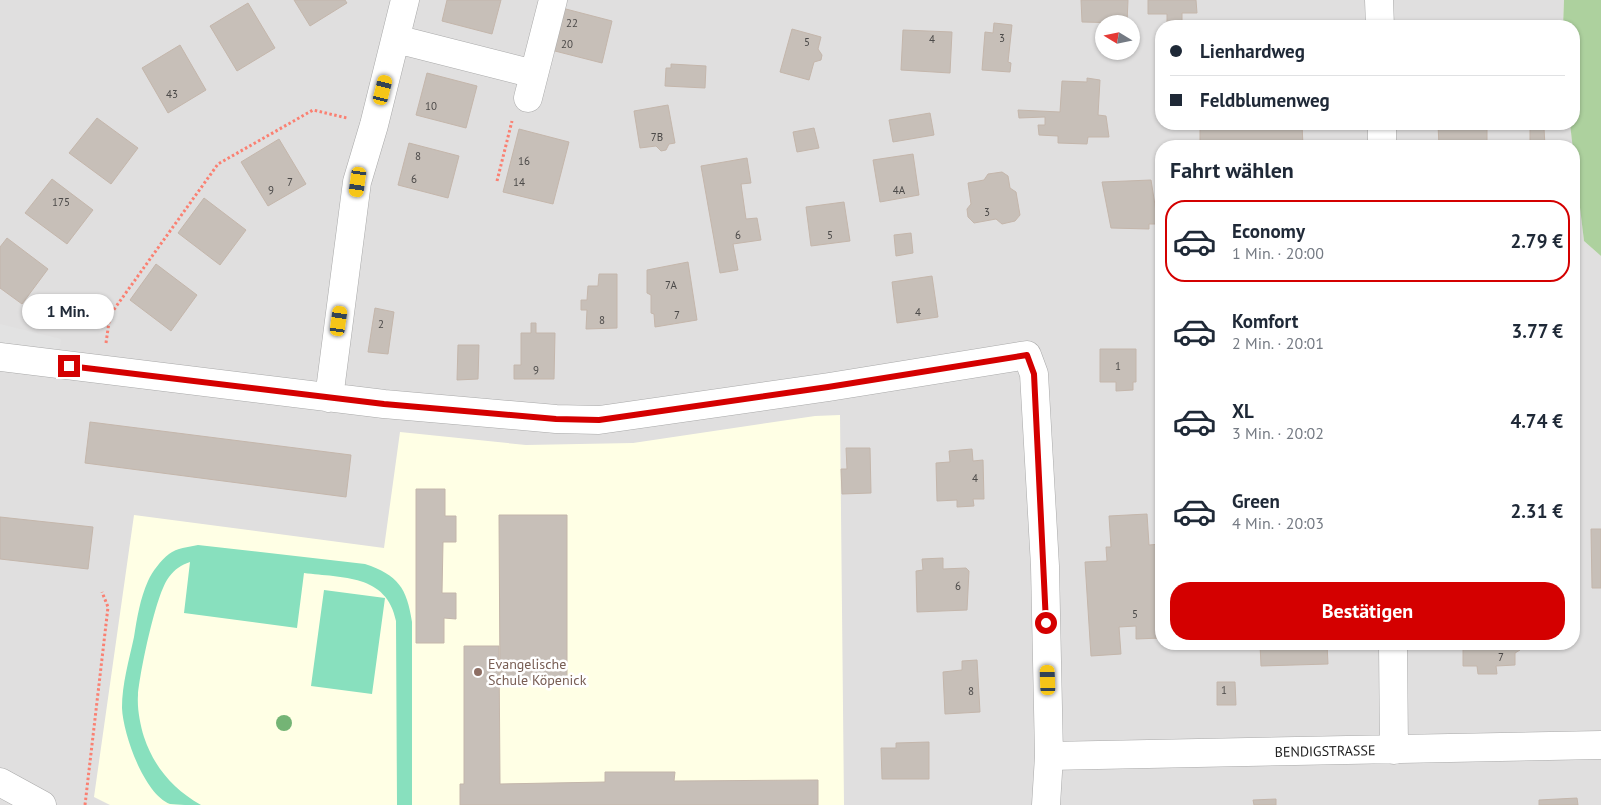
<!DOCTYPE html>
<html lang="de">
<head>
<meta charset="utf-8">
<style>
  body { margin:0; font-family:"PT Sans",sans-serif; background:#f2f2f3; color:#1f2937; height:100vh; display:flex; flex-direction:column; font-size:19px; white-space:nowrap }
  * { box-sizing:border-box; margin:0 }
  p { font-size:16px; color:#747a83 }
  .icon { flex:none; width:28px; height:28px; fill:none; stroke:currentColor; stroke-width:2; stroke-linecap:round; stroke-linejoin:round }
  .map { position:relative; flex:1; overflow:hidden }
  .details { position:absolute; left:1155px; top:140px; width:425px; height:510px; display:flex; flex-direction:column; background:#fff; border-radius:20px; box-shadow:0 1px 4px #0004 }
  .details>* { flex:none }
  .banner { position:absolute; left:1155px; top:20px; width:425px; height:110px; border-radius:20px; box-shadow:0 1px 4px #0004; display:grid; align-content:center; height:110px; padding:0 15px; background:#fff }
  .needle { width:32px; rotate:280deg }
  .buttons { position:absolute; left:1095px; top:15px; display:grid; gap:10px }
  .buttons a { display:grid; place-items:center; width:45px; height:45px; border-radius:50%; background:#fff; box-shadow:0 1px 4px #0004; font-size:25px }
  .end { position:absolute; width:22px; height:22px; margin:-11px; border:6px solid #d40000; background:#fff; box-shadow:0 0 0 2px #fff }
  .from { border-radius:50% }
  .bubble { position:absolute; height:35px; border-radius:18px; background:#fff; box-shadow:0 1px 4px #0004; font-size:16px; font-weight:800; line-height:35px; text-align:center }
  .car { position:absolute; width:15px; height:30px; margin:-15px -8px; border-radius:6px; box-shadow:0 0 4px 1px #0007; background:linear-gradient(#f5c518 24%,#345 0 40%,#f5c518 0 76%,#345 0 86%,#f5c518 0) }
  .banner b { display:flex; align-items:center; gap:18px; height:48px; font-size:19px }
  .banner b+b { border-top:1px solid #e0e1e3 }
  .banner i { width:12px; height:12px; background:#1f2937 }
  ul { padding:0; list-style:none }
  li { display:flex; align-items:center; gap:15px; height:82px; margin:0 10px 8px; padding:0 5px; border:2px solid transparent; border-radius:20px }
  li div { flex:1 }
  li b { display:block; font-size:19px }
  li em { font-style:normal; font-weight:800 }
  li.current { border-color:#d40000 }
  li>.icon { width:45px; height:45px; stroke-width:1.5 }
  h2 { padding:0 15px; font-size:22px; line-height:60px }
  .action { display:flex; gap:10px; margin-top:auto; padding:10px 15px }
  .action a { flex:1; height:58px; border-radius:20px; background:#d40000; color:#fff; font-size:20px; font-weight:800; line-height:58px; text-align:center }
  .map>svg:first-child { display:block }
  .residential { fill:#e0dfdf; fill-rule:evenodd }
  .education { fill:#ffffe5 }
  .forest { fill:#add19e }
  .pitch { fill:#88e0be }
  .parking { fill:#e2e2e2 }
  .building { fill:#c7bfb8; stroke:#c4b6ab }
  .lines { fill:none; stroke-linecap:round; stroke-linejoin:round }
  .minor-casing { stroke:#a9a9a9; stroke-width:29 }
  .path { stroke:#fa8072; stroke-width:3; stroke-dasharray:2.5 2.5; stroke-linecap:butt }
  .minor { stroke:#fff; stroke-width:28 }
  .tree { fill:#74b475 }
  .route { stroke:#d40000; stroke-width:6 }
  .education-dot { fill:#8d6e63; stroke:#fff; stroke-width:2 }
  .labels { text-anchor:middle; stroke-width:5; stroke-linejoin:round; paint-order:stroke }
  .number-label { font-size:11px; fill:#4b4948 }
  .education-label { font-size:14px; fill:#785e54; stroke:#fff; text-anchor:start }
  .street-label { font-size:14px; fill:#222; stroke:#fff }
</style>
</head>
<body>
<div class="map">
<svg width="1601" height="805" viewBox="0 0 1601 805">
  <rect width="100%" height="100%" fill="#f2efe9"/>
  <path class="residential" d="M0,0H1564L1563,26H1161V124H1570L1573,146H1161V644H1574V155L1584,241L1601,256V805H0ZM1104,24H1131V51H1104Z"/>
  <path class="education" d="M840,415L844,805H110L94,797L134,515L384,548L400,432L526,445L633,443L815,416Z"/>
  <path class="forest" d="M1564,0H1601V256L1584,241L1570,124H1574V26H1563Z"/>
  <path class="pitch" d="M198,545L365,564C398,575 407,588 412,622V805H397L396,621C387,574 342,578 304,573L297,628L184,613L190,562C181,565 175,569 169,577C156,593 140,672 138,695C137,708 140,724 144,737C154,767 173,789 201,805C192,805 178,805 170,804C144,794 123,734 122,708C122,684 129,660 134,637C137,618 140,599 148,581C152,572 161,560 169,554C177,548 188,547 198,545Z
    M324,590L385,598L372,694L311,686Z"/>
  <path class="parking" d="M0,324L61,339L59,351L0,344Z"/>
  <path class="building" d="M294,0H345L347,3L310,26Z
    M447,0H501L492,34L442,21Z
    M1081,0H1128L1127,23L1082,22Z
    M1148,0H1196L1197,13H1182V26H1167V14H1148Z
    M248,3L275,48L237,71L210,26Z
    M562,8L612,21L602,63L551,50Z
    M994,23L1012,25L1008,62L1011,63L1010,72L982,70L985,32L993,33Z
    M792,29L821,37L818,49L822,55L821,60L814,62L809,80L780,72Z
    M903,30L952,32L950,73L901,70Z
    M180,45L206,90L168,113L142,68Z
    M671,64L706,66L705,88L665,86L666,68H671Z
    M427,73L477,86L466,128L416,115Z
    M1087,78L1100,80L1098,115L1106,116L1109,137H1088L1087,144L1058,143V136L1039,135L1038,125H1045V117L1019,118L1018,110L1060,112L1062,81L1087,82Z
    M668,105L675,143L669,144L666,150L661,151L656,146L640,148L634,111Z
    M930,113L934,135L893,142L889,120Z
    M97,118L138,148L111,184L69,153Z
    M1200,124H1302L1303,146H1200Z
    M1438,124H1487V145L1439,146Z
    M814,128L819,148L797,152L793,132Z
    M1530,128H1544L1545,146H1530Z
    M519,129L569,142L553,204L503,192Z
    M279,139L306,184L268,206L241,162Z
    M409,143L459,156L448,198L398,185Z
    M913,154L919,195L880,202L873,160Z
    M747,158L751,183L741,184L746,219L757,218L761,240L733,244L738,270L720,273L701,166Z
    M1002,172L1008,176L1010,188L1016,192L1020,215L1015,221L1002,224L996,219L974,223L968,217L967,209L971,204L968,183L984,180L988,174Z
    M52,179L93,210L67,244L25,213Z
    M1151,180L1158,224H1149V229L1111,228L1102,182Z
    M204,198L246,230L220,265L178,233Z
    M844,202L850,241L811,246L806,207Z
    M911,233L913,253L896,256L894,235Z
    M7,238L48,269L22,304L0,288V247Z
    M688,262L697,320L655,327L654,314L651,313V295L647,293V270Z
    M156,264L197,295L171,331L130,300Z
    M599,274H617V328L586,329L587,310H581V300H587L588,286H598Z
    M932,276L938,317L897,323L892,282Z
    M375,308L394,312L388,354L368,352Z
    M531,323H536V333H555L554,379H514V365H521V333H531Z
    M458,345H479L478,379L457,380Z
    M1100,349H1136V382H1133V390L1116,391V382H1100Z
    M90,422L351,455L346,497L85,463Z
    M846,448H870L871,493L842,494L841,469H847Z
    M972,449L973,461L983,460L984,499H973L974,506L957,507V500L937,501L936,463L950,462L949,451Z
    M416,489H445V516H456V542H443L442,593H456V619L444,618V643H416Z
    M1147,514L1149,545L1161,544V638L1136,639V626L1119,627L1121,654L1091,656L1085,562L1107,561L1106,547H1111L1109,516Z
    M499,515H567V680H500Z
    M0,517L93,527L88,569L0,559Z
    M1591,529H1601V588H1592Z
    M943,558V569L966,568L969,571L967,610L917,612L916,571L923,570L922,559Z
    M1260,644H1327L1328,664L1261,666Z
    M1463,644H1520V650L1515,653V665L1496,666L1497,674H1478L1477,666H1463Z
    M464,646H499L500,784L605,782V772H675L674,781L818,780V805H460V784H464Z
    M977,660L980,712L945,714L943,672L962,670V661Z
    M1217,682H1235L1236,705H1217Z
    M929,742V779H882L881,748H896V743Z
    M1577,798L1578,805H1539V800Z
    M1276,799V805H1254L1253,800Z"/>
  <g class="lines">
    <defs>
      <path id="minor" d="M1379,0L1380,26
        M396,39L534,74
        M528,98L553,0
        M1382,124V146
        M0,357L384,404L556,419L599,420L829,387L1027,355L1034,374L1045,566L1049,756L1046,805
        M329,398L357,182L374,125L405,0
        M1393,644L1394,750
        M1049,756L1601,745
        M0,782L42,805"/>
    </defs>
    <use href="#minor" class="minor-casing"/>
    <path class="path" d="M497,181L512,121
      M106,343L110,315L218,164L313,110L347,118
      M85,805L108,607L102,592"/>
    <use href="#minor" class="minor"/>
  </g>
  <circle class="tree" cx="284" cy="723" r="8"/>
  <g class="lines">
    <path class="route" d="M69,366L384,404L556,419L599,420L828,387L1027,355L1034,374L1046,623"/>
  </g>
  <circle class="education-dot" cx="478" cy="672" r="5"/>
  <g class="labels">
    <g class="number-label">
      <text x="572" y="27">22</text>
      <text x="1002" y="42">3</text>
      <text x="932" y="43">4</text>
      <text x="807" y="46">5</text>
      <text x="567" y="48">20</text>
      <text x="172" y="98">43</text>
      <text x="431" y="110">10</text>
      <text x="657" y="141">7B</text>
      <text x="418" y="160">8</text>
      <text x="524" y="165">16</text>
      <text x="414" y="183">6</text>
      <text x="290" y="186">7</text>
      <text x="519" y="186">14</text>
      <text x="271" y="194">9</text>
      <text x="899" y="194">4A</text>
      <text x="61" y="206">175</text>
      <text x="987" y="216">3</text>
      <text x="738" y="239">6</text>
      <text x="830" y="239">5</text>
      <text x="671" y="289">7A</text>
      <text x="918" y="316">4</text>
      <text x="677" y="319">7</text>
      <text x="602" y="324">8</text>
      <text x="381" y="328">2</text>
      <text x="1118" y="370">1</text>
      <text x="536" y="374">9</text>
      <text x="975" y="482">4</text>
      <text x="958" y="590">6</text>
      <text x="1135" y="618">5</text>
      <text x="1501" y="661">7</text>
      <text x="1224" y="694">1</text>
      <text x="971" y="695">8</text>
    </g>
    <g class="education-label">
      <text x="488" y="669">Evangelische<tspan x="488" dy="16">Schule Köpenick</tspan></text>
    </g>
    <g class="street-label">
      <text transform="translate(1325 751) rotate(-1)" y="5">BENDIGSTRASSE</text>
    </g>
  </g>
</svg>
<div class="buttons">
<a><svg class="needle" viewBox="-14 -14 28 28"><path d="M0-13l5 13h-10z" fill="#e53935"/><path d="M0 13l5-13h-10z" fill="#747a83"/></svg></a>
</div>
<i class="end from" style="left:1046px;top:623px"></i>
<i class="end" style="left:69px;top:366px"></i>
<div class="bubble" style="left:22px;top:294px;width:92px">1 Min.</div>
<i class="car" style="left:383px;top:90px;rotate:14deg"></i>
<i class="car" style="left:358px;top:182px;rotate:188deg"></i>
<i class="car" style="left:339px;top:321px;rotate:8deg"></i>
<i class="car" style="left:1048px;top:680px;rotate:358deg"></i>
<div class="banner">
<b><i class="from"></i>Lienhardweg</b>
<b><i></i>Feldblumenweg</b>
</div>
<section class="details">
<h2>Fahrt wählen</h2>
<ul>
<li class="current"><svg class="icon" aria-label="car" viewBox="0 0 24 24"><path d="M5 17H2v-5l4-1 3-4h7l3 4 3 1v5h-3M9 17h6M6 11h13"/><circle cx="7" cy="17" r="2"/><circle cx="17" cy="17" r="2"/></svg><div><b>Economy</b><p>1 Min. · 20:00</p></div><em>2.79 €</em></li>
<li><svg class="icon" aria-label="car" viewBox="0 0 24 24"><path d="M5 17H2v-5l4-1 3-4h7l3 4 3 1v5h-3M9 17h6M6 11h13"/><circle cx="7" cy="17" r="2"/><circle cx="17" cy="17" r="2"/></svg><div><b>Komfort</b><p>2 Min. · 20:01</p></div><em>3.77 €</em></li>
<li><svg class="icon" aria-label="car" viewBox="0 0 24 24"><path d="M5 17H2v-5l4-1 3-4h7l3 4 3 1v5h-3M9 17h6M6 11h13"/><circle cx="7" cy="17" r="2"/><circle cx="17" cy="17" r="2"/></svg><div><b>XL</b><p>3 Min. · 20:02</p></div><em>4.74 €</em></li>
<li><svg class="icon" aria-label="car" viewBox="0 0 24 24"><path d="M5 17H2v-5l4-1 3-4h7l3 4 3 1v5h-3M9 17h6M6 11h13"/><circle cx="7" cy="17" r="2"/><circle cx="17" cy="17" r="2"/></svg><div><b>Green</b><p>4 Min. · 20:03</p></div><em>2.31 €</em></li>
</ul>
<div class="action"><a>Bestätigen</a></div>
</section>
</div>
</body>
</html>
